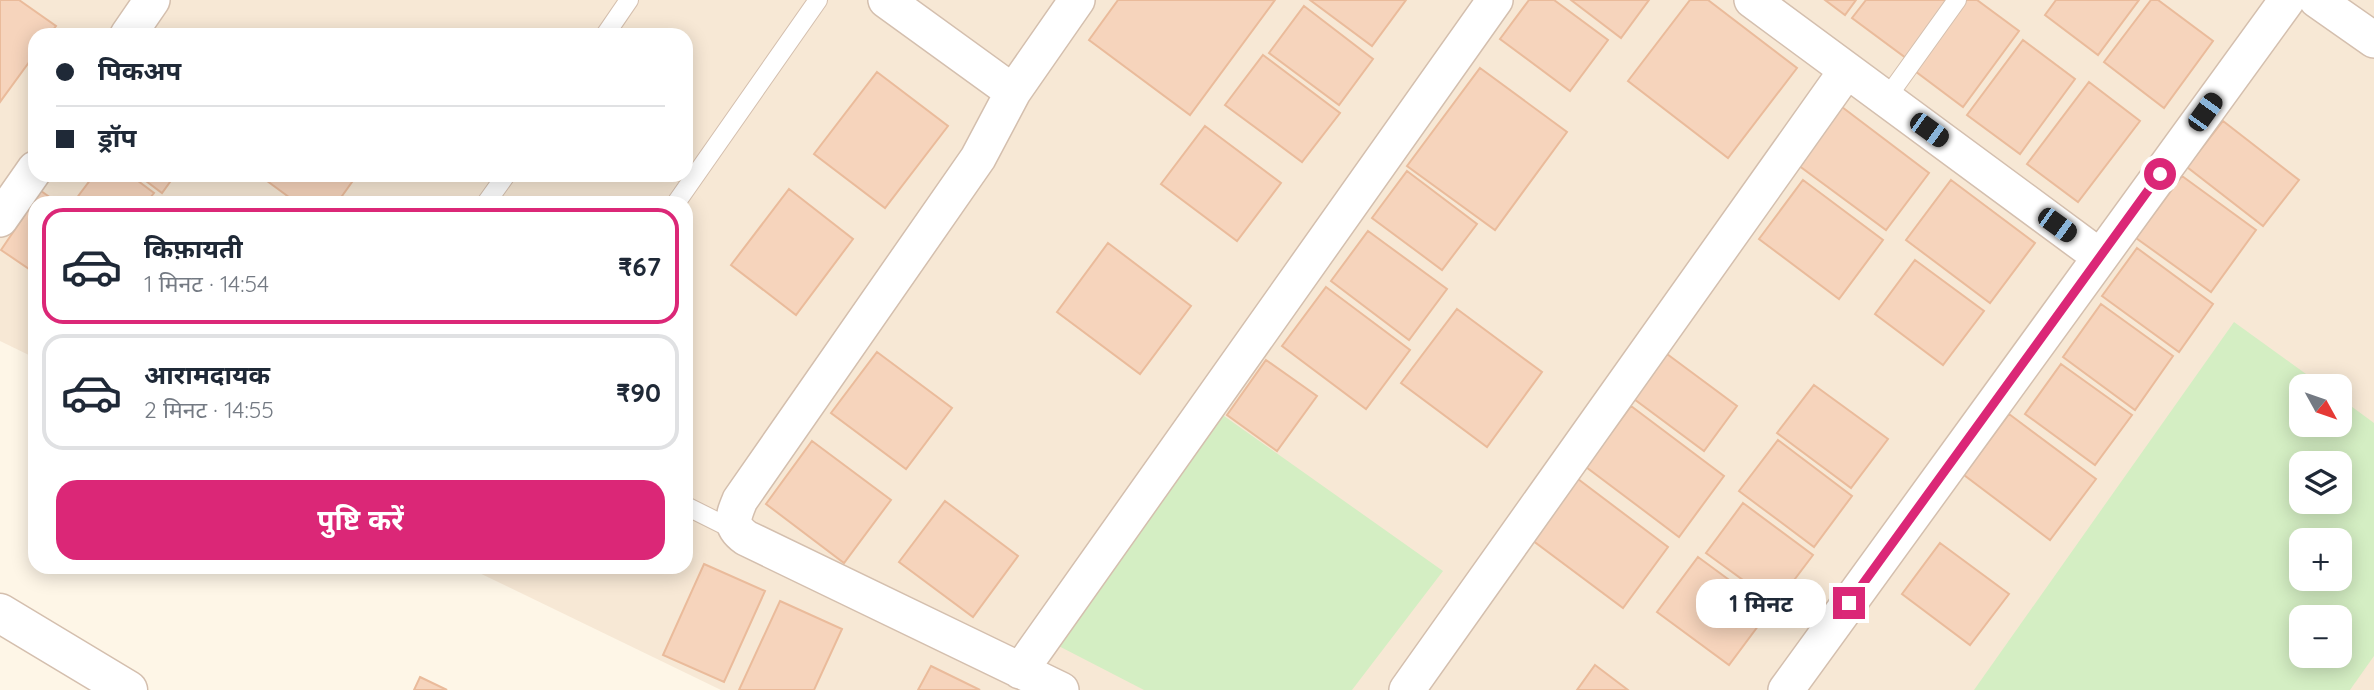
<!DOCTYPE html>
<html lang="hi">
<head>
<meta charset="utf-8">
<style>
  body { margin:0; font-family:Quicksand,"Noto Sans Devanagari",sans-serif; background:#f2f2f3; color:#1f2937; height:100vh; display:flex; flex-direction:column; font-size:26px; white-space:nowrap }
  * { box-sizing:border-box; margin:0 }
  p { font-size:23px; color:#747a83 }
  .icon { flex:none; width:38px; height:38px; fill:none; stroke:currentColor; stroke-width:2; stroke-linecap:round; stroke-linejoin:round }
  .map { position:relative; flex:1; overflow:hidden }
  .panel { position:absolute; left:28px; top:196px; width:665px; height:378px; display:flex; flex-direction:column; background:#fff; border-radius:21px; box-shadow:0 4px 18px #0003 }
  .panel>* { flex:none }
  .guide { position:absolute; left:28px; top:28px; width:665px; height:154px; border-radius:21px; box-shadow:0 4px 18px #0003; display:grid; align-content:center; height:154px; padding:0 28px; background:#fff }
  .needle { width:46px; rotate:130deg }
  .fabs { position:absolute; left:2289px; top:374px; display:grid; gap:14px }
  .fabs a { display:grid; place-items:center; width:63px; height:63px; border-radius:14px; background:#fff; box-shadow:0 4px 18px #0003; font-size:35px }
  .end { position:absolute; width:32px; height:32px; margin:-16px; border:9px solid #db2777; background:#fff; box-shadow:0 0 0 4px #fff }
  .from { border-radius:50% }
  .bubble { position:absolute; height:49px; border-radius:21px; background:#fff; box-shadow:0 4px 18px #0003; font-size:23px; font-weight:700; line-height:49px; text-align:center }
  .car { position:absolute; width:21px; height:42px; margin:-21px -10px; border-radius:9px; box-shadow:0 0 5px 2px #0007; background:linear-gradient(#222 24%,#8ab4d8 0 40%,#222 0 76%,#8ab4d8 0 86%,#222 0) }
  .guide b { display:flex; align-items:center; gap:24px; height:66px; font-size:26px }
  .guide b+b { border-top:2px solid #e0e1e3 }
  .guide i { width:18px; height:18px; background:#1f2937 }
  ul { padding:12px 0 0; list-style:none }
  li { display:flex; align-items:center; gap:21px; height:116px; margin:0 14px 10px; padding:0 14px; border:4px solid #e0e1e3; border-radius:21px }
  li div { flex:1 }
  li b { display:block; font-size:26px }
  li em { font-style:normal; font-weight:700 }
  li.current { border-color:#db2777 }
  li>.icon { width:63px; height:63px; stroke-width:1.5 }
  .button { display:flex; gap:14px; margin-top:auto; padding:14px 28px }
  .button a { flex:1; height:80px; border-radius:21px; background:#db2777; color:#fff; font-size:28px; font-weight:700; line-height:80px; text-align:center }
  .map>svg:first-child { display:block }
  .residential { fill:#f7e8d5; fill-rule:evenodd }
  .green { fill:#d4eec3; fill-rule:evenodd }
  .building { fill:#f6d4bc; stroke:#eabb9b; stroke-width:2 }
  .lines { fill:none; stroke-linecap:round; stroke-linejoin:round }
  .service-casing { stroke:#d4bfae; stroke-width:20 }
  .minor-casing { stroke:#d4bfae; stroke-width:38 }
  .tertiary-casing { stroke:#d4bfae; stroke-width:41 }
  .service { stroke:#fff; stroke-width:18 }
  .minor { stroke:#fff; stroke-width:35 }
  .tertiary { stroke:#fff; stroke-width:38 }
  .route { stroke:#db2777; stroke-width:9 }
</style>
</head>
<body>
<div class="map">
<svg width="2374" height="690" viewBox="0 0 2374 690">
  <rect width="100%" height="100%" fill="#fef6e7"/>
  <path class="residential" d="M0,0H2374V690H721L467,567H686V203H35V358L0,341ZM35,35H686V175H35ZM2301,387H2340V425H2301ZM2301,464H2340V502H2301ZM2301,541H2340V579H2301ZM2301,618H2340V656H2301Z"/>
  <path class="green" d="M2234,322L2324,387H2301V425H2340V398L2374,423V656L2350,690H1974ZM2301,464H2340V502H2301ZM2301,541H2340V579H2301ZM2301,618H2340V656H2301Z
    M1217,411L1443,571L1352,690H1144L1047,640Z"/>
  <path class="building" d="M0,0H19L56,26L49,35H35V54L0,102Z
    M1118,0H1275L1190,115L1089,40Z
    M1310,0H1406L1372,46Z
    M1529,0H1554L1608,40L1570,91L1500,39Z
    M1571,0H1649L1621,38Z
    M1690,0H1708L1797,68L1728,158L1628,81Z
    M1825,0H1856L1845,15Z
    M1866,0H1950L1906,58L1852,18Z
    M1962,0H1977L2019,31L1963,107L1911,68Z
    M2056,0H2139L2098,55L2045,15Z
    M2151,0H2158L2213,41L2164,108L2104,62Z
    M1304,6L1373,59L1339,105L1269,53Z
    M2023,40L2075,79L2020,154L1967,115Z
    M1263,55L1340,113L1302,162L1225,105Z
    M1480,68L1567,132L1495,230L1407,166Z
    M877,72L948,126L885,208L814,154Z
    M2089,82L2140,121L2078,202L2027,164Z
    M1842,107L1929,173L1886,230L1798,165Z
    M2223,121L2299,180L2263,226L2187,167Z
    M1205,126L1281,183L1237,241L1161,184Z
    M1407,171L1477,224L1442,270L1372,218Z
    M94,175H130L154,193L146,203H73Z
    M138,175H175L162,193Z
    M259,175H357L337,203H297Z
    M2182,176L2256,230L2211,292L2136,238Z
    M1803,180L1883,240L1839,299L1759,239Z
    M1951,180L2035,243L1990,303L1906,240Z
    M789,189L853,239L796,315L731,265Z
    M41,191L58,203H35V273L1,250Z
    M1368,231L1447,289L1409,340L1331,281Z
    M1108,243L1191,306L1140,374L1057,312Z
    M2137,248L2213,304L2179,352L2102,296Z
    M1915,260L1984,311L1943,365L1875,314Z
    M1326,287L1410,350L1366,409L1282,346Z
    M2101,304L2173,356L2135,410L2063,357Z
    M1457,309L1542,372L1487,447L1401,383Z
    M877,352L952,408L906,469L831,413Z
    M1667,354L1737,406L1704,451L1634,399Z
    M1266,360L1317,396L1277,451L1227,415Z
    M2061,364L2132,415L2095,465L2025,414Z
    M1814,385L1888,439L1851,488L1777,433Z
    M1631,406L1724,476L1679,537L1586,467Z
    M2009,414L2096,479L2050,540L1964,475Z
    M1778,440L1852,496L1814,547L1739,491Z
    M812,441L891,500L844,563L766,504Z
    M1578,479L1668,547L1623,608L1532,540Z
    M945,501L1018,556L973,617L899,562Z
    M1743,503L1813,555L1776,604L1706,553Z
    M1940,543L2009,594L1970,645L1902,594Z
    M1698,557L1770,610L1729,665L1657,612Z
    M704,564L765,591L724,682L663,655Z
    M780,601L842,629L814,690H739Z
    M1595,665L1628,690H1577Z
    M931,666L980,690H918Z
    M420,677L447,690H414Z"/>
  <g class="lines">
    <defs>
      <path id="service" d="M605,35L629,0
        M1886,99L1957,0
        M486,203L506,175
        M676,203L818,0
        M686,506L736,531"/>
      <path id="minor" d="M886,0L1013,92
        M1752,0L2099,256
        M2317,0L2374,40
        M128,35L152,0
        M0,219L35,169
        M1020,671L1495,0
        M1061,690L746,538C729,526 733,517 740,500L978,158L1013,92L1077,0
        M1407,690L1847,70
        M1786,690L2287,0"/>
      <path id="tertiary" d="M0,613L128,690"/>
    </defs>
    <use href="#service" class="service-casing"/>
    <use href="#minor" class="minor-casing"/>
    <use href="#tertiary" class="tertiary-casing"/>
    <use href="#service" class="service"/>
    <use href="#minor" class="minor"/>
    <use href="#tertiary" class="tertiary"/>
  </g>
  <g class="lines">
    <path class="route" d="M1849,603L2160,174"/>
  </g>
</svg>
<div class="fabs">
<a><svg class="needle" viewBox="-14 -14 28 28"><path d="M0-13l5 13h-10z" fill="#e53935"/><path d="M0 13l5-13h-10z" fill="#747a83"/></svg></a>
<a><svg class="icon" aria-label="layers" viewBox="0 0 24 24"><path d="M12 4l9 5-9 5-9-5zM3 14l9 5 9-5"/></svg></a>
<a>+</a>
<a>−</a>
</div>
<i class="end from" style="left:2160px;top:174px"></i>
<i class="end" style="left:1849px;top:603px"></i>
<div class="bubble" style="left:1696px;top:579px;width:130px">1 मिनट</div>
<i class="car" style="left:2205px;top:112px;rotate:36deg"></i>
<i class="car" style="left:1929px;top:130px;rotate:126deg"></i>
<i class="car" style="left:2057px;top:225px;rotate:126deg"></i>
<div class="guide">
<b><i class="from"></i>पिकअप</b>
<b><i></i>ड्रॉप</b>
</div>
<section class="panel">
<ul>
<li class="current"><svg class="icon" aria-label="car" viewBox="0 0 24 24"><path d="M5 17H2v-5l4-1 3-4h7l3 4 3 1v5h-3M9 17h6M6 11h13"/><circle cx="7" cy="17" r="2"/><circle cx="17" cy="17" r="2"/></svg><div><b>किफ़ायती</b><p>1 मिनट · 14:54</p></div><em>₹67</em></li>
<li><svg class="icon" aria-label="car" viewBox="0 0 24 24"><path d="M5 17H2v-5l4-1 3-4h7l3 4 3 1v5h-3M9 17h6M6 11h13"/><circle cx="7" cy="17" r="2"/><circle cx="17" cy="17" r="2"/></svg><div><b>आरामदायक</b><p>2 मिनट · 14:55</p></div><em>₹90</em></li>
</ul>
<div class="button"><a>पुष्टि करें</a></div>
</section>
</div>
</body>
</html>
